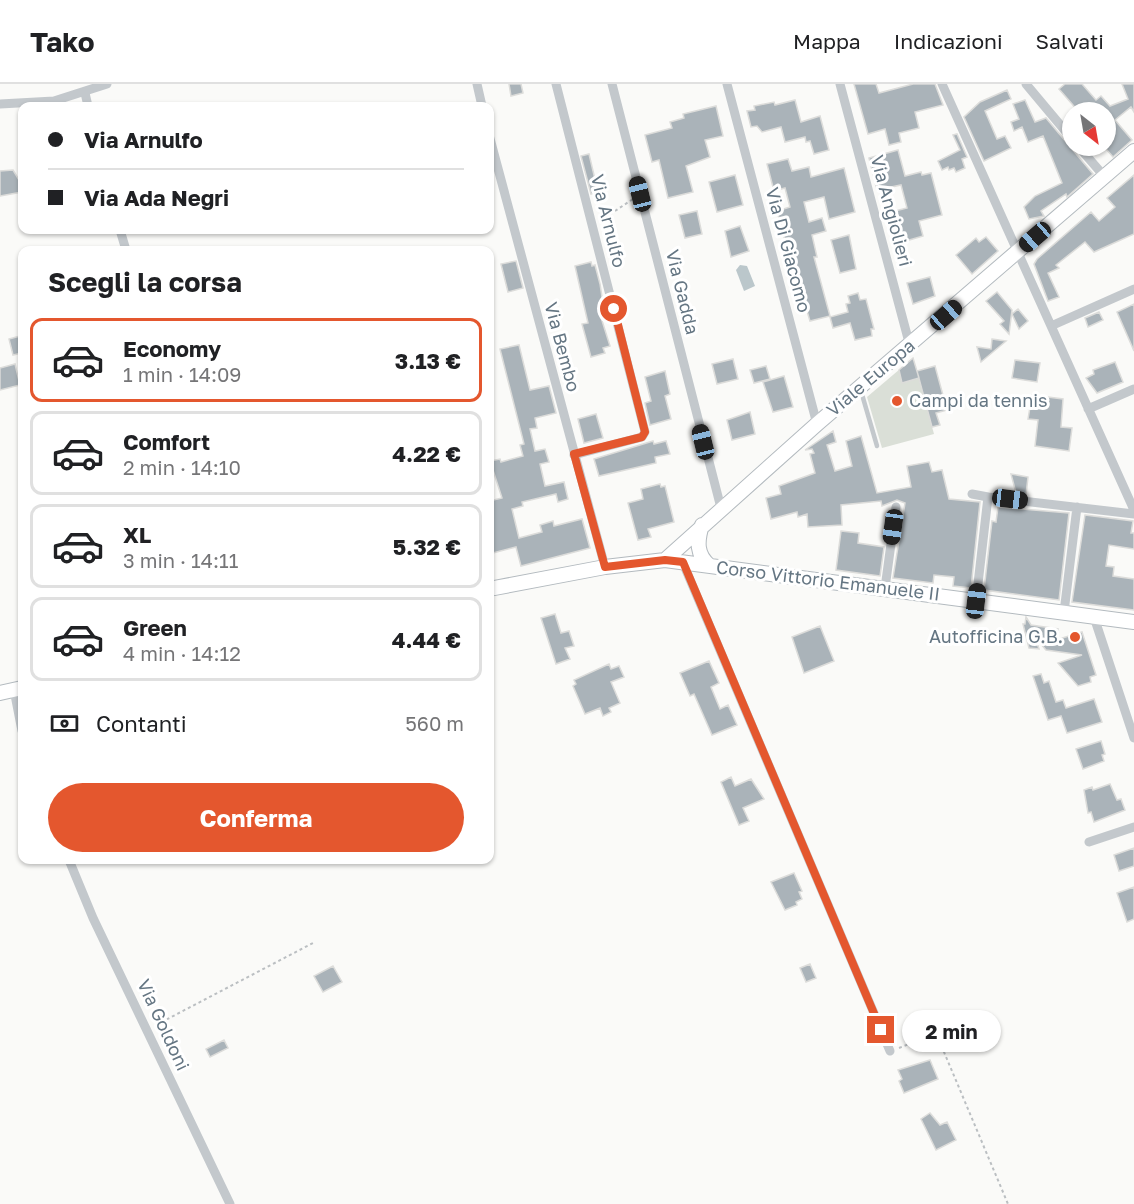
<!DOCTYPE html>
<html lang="it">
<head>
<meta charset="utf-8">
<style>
  body { margin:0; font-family:"Golos Text",sans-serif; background:#f2f2f2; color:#202124; height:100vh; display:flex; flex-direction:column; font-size:22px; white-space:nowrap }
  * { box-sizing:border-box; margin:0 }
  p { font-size:20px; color:#757577 }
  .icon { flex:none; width:33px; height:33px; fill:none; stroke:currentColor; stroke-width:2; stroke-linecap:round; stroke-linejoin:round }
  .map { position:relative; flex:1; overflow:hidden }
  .panel { position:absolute; left:18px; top:162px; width:476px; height:618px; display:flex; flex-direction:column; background:#fff; border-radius:12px; box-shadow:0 2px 4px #0004 }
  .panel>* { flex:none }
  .top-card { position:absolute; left:18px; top:18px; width:476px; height:132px; border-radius:12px; box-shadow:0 2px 4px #0004; display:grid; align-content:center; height:132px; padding:0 30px; background:#fff }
  .needle { width:39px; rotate:149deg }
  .tools { position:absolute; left:1062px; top:18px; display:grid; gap:12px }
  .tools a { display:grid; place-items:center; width:54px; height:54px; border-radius:50%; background:#fff; box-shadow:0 2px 4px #0004; font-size:30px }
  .end { position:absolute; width:27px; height:27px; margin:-14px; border:8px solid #e4572e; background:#fff; box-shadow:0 0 0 3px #fff }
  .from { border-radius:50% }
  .bubble { position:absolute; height:42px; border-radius:21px; background:#fff; box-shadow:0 2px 4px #0004; font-size:20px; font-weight:700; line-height:42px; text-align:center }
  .car { position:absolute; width:18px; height:36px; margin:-18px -9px; border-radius:8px; box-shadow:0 0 4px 2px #0007; background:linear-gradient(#222 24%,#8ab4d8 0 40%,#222 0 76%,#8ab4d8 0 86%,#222 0) }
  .top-card b { display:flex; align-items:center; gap:21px; height:57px; font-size:22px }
  .top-card b+b { border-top:2px solid #e0e0e0 }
  .top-card i { width:15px; height:15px; background:#202124 }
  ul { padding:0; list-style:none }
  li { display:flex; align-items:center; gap:18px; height:84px; margin:0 12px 9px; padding:0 18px; border:3px solid #e0e0e0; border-radius:12px }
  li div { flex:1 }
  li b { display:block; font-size:22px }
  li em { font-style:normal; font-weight:700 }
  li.current { border-color:#e4572e }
  li>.icon { width:54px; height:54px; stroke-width:1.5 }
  h2 { padding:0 30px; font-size:27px; line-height:72px }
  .pay { display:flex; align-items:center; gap:15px; height:66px; padding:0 30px; font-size:22px }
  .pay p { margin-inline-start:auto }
  .cta { display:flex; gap:12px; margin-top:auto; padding:12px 30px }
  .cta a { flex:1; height:69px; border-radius:36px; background:#e4572e; color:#fff; font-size:24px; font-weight:700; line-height:69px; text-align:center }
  header { display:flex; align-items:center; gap:36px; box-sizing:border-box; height:84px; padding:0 30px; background:#fff; border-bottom:2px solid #e0e0e0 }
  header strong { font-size:28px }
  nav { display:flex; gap:33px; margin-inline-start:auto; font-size:21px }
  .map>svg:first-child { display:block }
  .green { fill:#dadfd7 }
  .water { fill:#bbc7cb }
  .building { fill:#aab3b9; stroke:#dcdcda; stroke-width:1.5 }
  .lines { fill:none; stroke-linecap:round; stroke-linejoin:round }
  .secondary-casing { stroke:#b3babf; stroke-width:16 }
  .path { stroke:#bbbfc2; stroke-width:2; stroke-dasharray:3 3; stroke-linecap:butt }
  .lane { stroke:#c3c8cc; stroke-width:4.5 }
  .street { stroke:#c3c8cc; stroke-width:9 }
  .secondary { stroke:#fff; stroke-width:14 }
  .route { stroke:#e4572e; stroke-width:8 }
  .poi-dot { fill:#e4572e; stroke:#fff; stroke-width:2 }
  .labels { text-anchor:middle; stroke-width:6; stroke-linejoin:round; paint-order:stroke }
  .street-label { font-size:18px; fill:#657683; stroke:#fff }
  .poi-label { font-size:18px; fill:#657683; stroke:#fff; text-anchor:start }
</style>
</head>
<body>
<header>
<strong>Tako</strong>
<nav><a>Mappa</a><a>Indicazioni</a><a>Salvati</a></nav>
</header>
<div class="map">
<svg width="1134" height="1120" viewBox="0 0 1134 1120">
  <rect width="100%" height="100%" fill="#fafaf8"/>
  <path class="green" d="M913,274L934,350L882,364L867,313Z"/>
  <path class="water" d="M740,181L747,182L755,202L744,207L736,186Z"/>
  <path class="building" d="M509,0H521L523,9L511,12Z
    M854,0H876L879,9L913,0H935L943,21L915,28L919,44L899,49L901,58L889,61L885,45L868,50Z
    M1065,0H1082L1096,16L1101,12L1110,22L1128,15L1122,0H1134V28L1131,23L1115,36L1132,56L1113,73L1106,65V28H1079L1059,5Z
    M1007,6L1011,15L985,27L997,55L1005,52L1011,64L984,77L964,33L980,18Z
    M795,16L801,38L820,32L829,66L814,70L810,57L806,58L805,53L785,58L781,43L762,48L757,42L751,43L747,27L755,26L754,22L774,18L775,21Z
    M1025,16L1035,38L1046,34L1093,90L1067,113L1066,110L1041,127L1044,132L1029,135L1024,123L1035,112L1062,99L1043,52L1028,58L1022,43L1014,47L1011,38L1019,35L1013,20Z
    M716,22L723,52L705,56L710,73L686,82L693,108L668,114L659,76L652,78L645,51L672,44L670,38L684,34L683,30Z
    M957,50L967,73L962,75L965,84L956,88L954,84L949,86L948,83L942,86L938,77L960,66L953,51Z
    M898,66L905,92L921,88L922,91L931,89L942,131L919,137L923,152L899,159L891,128L907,124L901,101L877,106L869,74Z
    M589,70L598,108L591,110L581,72Z
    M788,75L792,87L809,83L811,93L844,84L855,128L829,135L824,113L804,118L809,138L822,134L826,147L812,151L817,173H814L830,232L810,237L807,227H804L777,127L790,123L785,104L774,107L767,80Z
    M13,86L19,96H22V108L0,112V87Z
    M735,91L743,121L717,128L709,98Z
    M1134,91V150L1094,168L1085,158L1056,181L1059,184L1048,189L1059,213L1048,217L1034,180L1037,175L1091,128L1099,137L1115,123L1107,114Z
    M697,127L702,150L685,154L679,131Z
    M740,142L749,167L731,173L725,147Z
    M849,151L856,185L840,189L831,156Z
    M986,153L998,167L972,190L956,171L976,154L979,158Z
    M516,177L523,204L508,208L501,180Z
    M591,178L592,182L595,181L600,200L604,226L599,227L610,262L603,264L605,269L591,273L582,240L588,239L575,182Z
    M930,193L935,212L913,220L907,199Z
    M997,208L1012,226L1009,250L1000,240L1004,237L986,217Z
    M858,209L860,216L866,215L874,245H871L872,252L855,256L850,239L833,244L830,233L848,228L846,220L850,219L848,212Z
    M1134,220V267L1117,228Z
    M1018,225L1028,237L1019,245L1012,230Z
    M1099,228L1103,236L1088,243L1085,234Z
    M20,252L22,269L13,271L9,255Z
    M992,255L1006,257L981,278L977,263L991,265Z
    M519,261L530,306L549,302L556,329L535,334L537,344L530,345L535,367L545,365L549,378L540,380L545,402L564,398L568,415L558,418L556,410L522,418L523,422L512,425L519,454L542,448L540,441L553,437L554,442L582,435L590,464L521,482L516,463L489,470V417L502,414L490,377L500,375L501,378L523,372L520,361L524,360L500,265Z
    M913,274L919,294L902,299L899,286Z
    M733,275L738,295L717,300L712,280Z
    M1015,276L1040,279L1037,298L1012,294Z
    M1115,278L1123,298L1097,309L1086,294L1094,290L1093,286Z
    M15,280L20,301L0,306V284Z
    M766,282L770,295L754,299L750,286Z
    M935,282L947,326L936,329L940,341L932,343L917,287Z
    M665,287L670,310L665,312L671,335L650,341L645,319L651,317L645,293Z
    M784,292L793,323L773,328L763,298Z
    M1032,311L1063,315L1061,343L1072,344L1069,367L1035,362L1038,336L1028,335Z
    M750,328L755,350L732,356L727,336Z
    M596,330L603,354L584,359L578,335Z
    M833,347L836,358L827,361L835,387L852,382L846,357L861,352L877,409L911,403L907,382L929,378L932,388L942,386L949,415L980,418L971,504L953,502L954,493L934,491L933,499L893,494L905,419L897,416L882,422L881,417L841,421L842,441L808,443L807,430L798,433L797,428L771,435L766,414L781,410L779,402L815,389L810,370L814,369L812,365L805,366Z
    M653,357L654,360L666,357L670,370L655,373L656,379L599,392L594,375Z
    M1011,390L1028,393L1026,411L1016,409Z
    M660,400L661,403L665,402L674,438L648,445L651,453L638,456L628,419L643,415L641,405Z
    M998,423L1069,429L1059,516L984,506L992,437L996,438Z
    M1085,431L1133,437L1131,449H1134V465L1109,461L1106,482L1114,483L1113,492L1134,495V526L1072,518Z
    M841,447L859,449L858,459L884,463L880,492L836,486Z
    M555,530L561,549L569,547L574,562L565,564L570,575L556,580L541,534Z
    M1026,533L1031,541L1058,545L1056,556L1082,548L1096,591L1090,593L1091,598L1078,602L1058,579L1082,571L1046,566L1035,553L1039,565L1029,564L1023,540H1025Z
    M820,542L834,577L804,589L792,553Z
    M709,577L719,599L711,603L720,625L728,621L737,641L712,651L694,610L690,612L680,589Z
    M609,580L611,585L619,582L624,593L611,598L620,619L609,624L611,628L603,632L600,624L585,630L573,602L576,600L574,596Z
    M1041,590L1044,599L1049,597L1056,618L1063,616L1066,624L1094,615L1102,638L1067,649L1061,632L1048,636L1033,592Z
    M1101,657L1105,670L1102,671L1104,677L1083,685L1076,665Z
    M731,693L735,702L751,695L764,715L743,724L749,737L739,741L721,698Z
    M1110,700L1117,716L1121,715L1125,726L1094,738L1091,728L1088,729L1084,706L1092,703L1093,706Z
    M1134,764V782L1119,787L1114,771Z
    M794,789L802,807L799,808L802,815L796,818L797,821L785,826L771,798Z
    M1134,803V835L1127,838L1117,809Z
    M810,880L816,894L806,898L800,884Z
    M333,882L342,898L323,908L314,892Z
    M224,956L228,964L210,973L206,965Z
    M930,976L938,995L904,1009L899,997L902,995L898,986Z
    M930,1029L940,1041L947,1038L956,1056L936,1066L921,1035Z"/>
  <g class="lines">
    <defs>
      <path id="secondary" d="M702,441C697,457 696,471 710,482
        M665,476L817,340L1134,67
        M489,505L605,483L665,476L1134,538
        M0,609L22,604"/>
    </defs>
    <use href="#secondary" class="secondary-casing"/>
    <path class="path" d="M600,137L633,115
      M156,941L313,859
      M899,964L936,949L1008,1120"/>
    <path class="lane" d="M861,307L877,362"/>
    <path class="street" d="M477,0L482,22
      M556,0L645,348L642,353L574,371
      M612,0L721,424
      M727,0L817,340
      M840,0L910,262
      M942,0L1134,426
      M1026,0L1072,55
      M85,9L88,22
      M0,20L54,17L107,0
      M489,51L605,483
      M1078,62L1104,92
      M120,146L126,166
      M1051,242L1134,205
      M1088,325L1134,305
      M972,410L988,413
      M683,479L890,967
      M885,504L896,423
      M976,517L988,413L1134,430
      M1064,528L1077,423
      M1094,533L1134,654
      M14,606L22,647
      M1089,758L1134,743
      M69,776L93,834L230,1120"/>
    <use href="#secondary" class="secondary"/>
  </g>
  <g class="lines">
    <path class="route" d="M614,225L645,348L642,353L574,370L605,483L665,476L683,478L881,946"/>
  </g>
  <g class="poi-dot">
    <circle cx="897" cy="317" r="6"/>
    <circle cx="1075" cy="553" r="6"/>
  </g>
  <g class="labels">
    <g class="street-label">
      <text transform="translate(891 127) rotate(75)" y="6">Via Angiolieri</text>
      <text transform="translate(608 137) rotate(76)" y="6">Via Arnulfo</text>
      <text transform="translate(788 166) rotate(75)" y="6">Via Di Giacomo</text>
      <text transform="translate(682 208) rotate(76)" y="6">Via Gadda</text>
      <text transform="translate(562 263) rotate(75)" y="6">Via Bembo</text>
      <text transform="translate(871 294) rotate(-40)" y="6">Viale Europa</text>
      <text transform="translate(828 497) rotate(7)" y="6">Corso Vittorio Emanuele II</text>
      <text transform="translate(163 941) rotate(65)" y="6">Via Goldoni</text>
    </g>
    <g class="poi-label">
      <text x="909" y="323">Campi da tennis</text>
      <text x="1063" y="559" text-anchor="end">Autofficina G.B.</text>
    </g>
  </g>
</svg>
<div class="tools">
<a><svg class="needle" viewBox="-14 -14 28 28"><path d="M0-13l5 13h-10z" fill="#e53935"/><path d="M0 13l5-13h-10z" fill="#757577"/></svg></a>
</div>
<i class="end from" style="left:614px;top:225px"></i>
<i class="end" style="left:881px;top:946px"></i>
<div class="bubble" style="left:902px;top:926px;width:99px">2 min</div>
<i class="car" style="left:640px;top:110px;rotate:346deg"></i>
<i class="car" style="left:1035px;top:153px;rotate:229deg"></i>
<i class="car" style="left:946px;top:231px;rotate:49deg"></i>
<i class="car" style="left:703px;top:358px;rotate:346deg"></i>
<i class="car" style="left:1010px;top:415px;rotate:97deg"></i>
<i class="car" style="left:893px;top:443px;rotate:188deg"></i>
<i class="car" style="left:976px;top:517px;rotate:7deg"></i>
<div class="top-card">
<b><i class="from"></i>Via Arnulfo</b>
<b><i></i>Via Ada Negri</b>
</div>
<section class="panel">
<h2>Scegli la corsa</h2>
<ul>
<li class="current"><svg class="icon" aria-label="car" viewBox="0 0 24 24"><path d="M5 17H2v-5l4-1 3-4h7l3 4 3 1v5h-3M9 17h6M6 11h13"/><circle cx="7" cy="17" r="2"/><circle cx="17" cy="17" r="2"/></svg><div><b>Economy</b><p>1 min · 14:09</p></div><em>3.13 €</em></li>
<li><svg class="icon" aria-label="car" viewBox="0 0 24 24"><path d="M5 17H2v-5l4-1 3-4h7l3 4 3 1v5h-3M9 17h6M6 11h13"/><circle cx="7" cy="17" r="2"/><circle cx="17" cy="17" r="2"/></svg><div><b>Comfort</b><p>2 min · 14:10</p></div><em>4.22 €</em></li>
<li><svg class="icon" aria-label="car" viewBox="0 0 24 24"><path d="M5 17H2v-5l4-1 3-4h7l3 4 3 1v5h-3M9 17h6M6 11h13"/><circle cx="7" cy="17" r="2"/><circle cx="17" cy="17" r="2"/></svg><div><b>XL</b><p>3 min · 14:11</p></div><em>5.32 €</em></li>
<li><svg class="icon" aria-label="car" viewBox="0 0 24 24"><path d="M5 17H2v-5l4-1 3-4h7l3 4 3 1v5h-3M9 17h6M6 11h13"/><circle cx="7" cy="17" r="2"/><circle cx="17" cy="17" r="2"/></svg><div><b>Green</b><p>4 min · 14:12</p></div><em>4.44 €</em></li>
</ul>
<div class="pay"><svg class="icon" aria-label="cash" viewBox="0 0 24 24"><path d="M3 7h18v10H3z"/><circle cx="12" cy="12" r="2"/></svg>Contanti<p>560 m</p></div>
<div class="cta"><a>Conferma</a></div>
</section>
</div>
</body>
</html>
